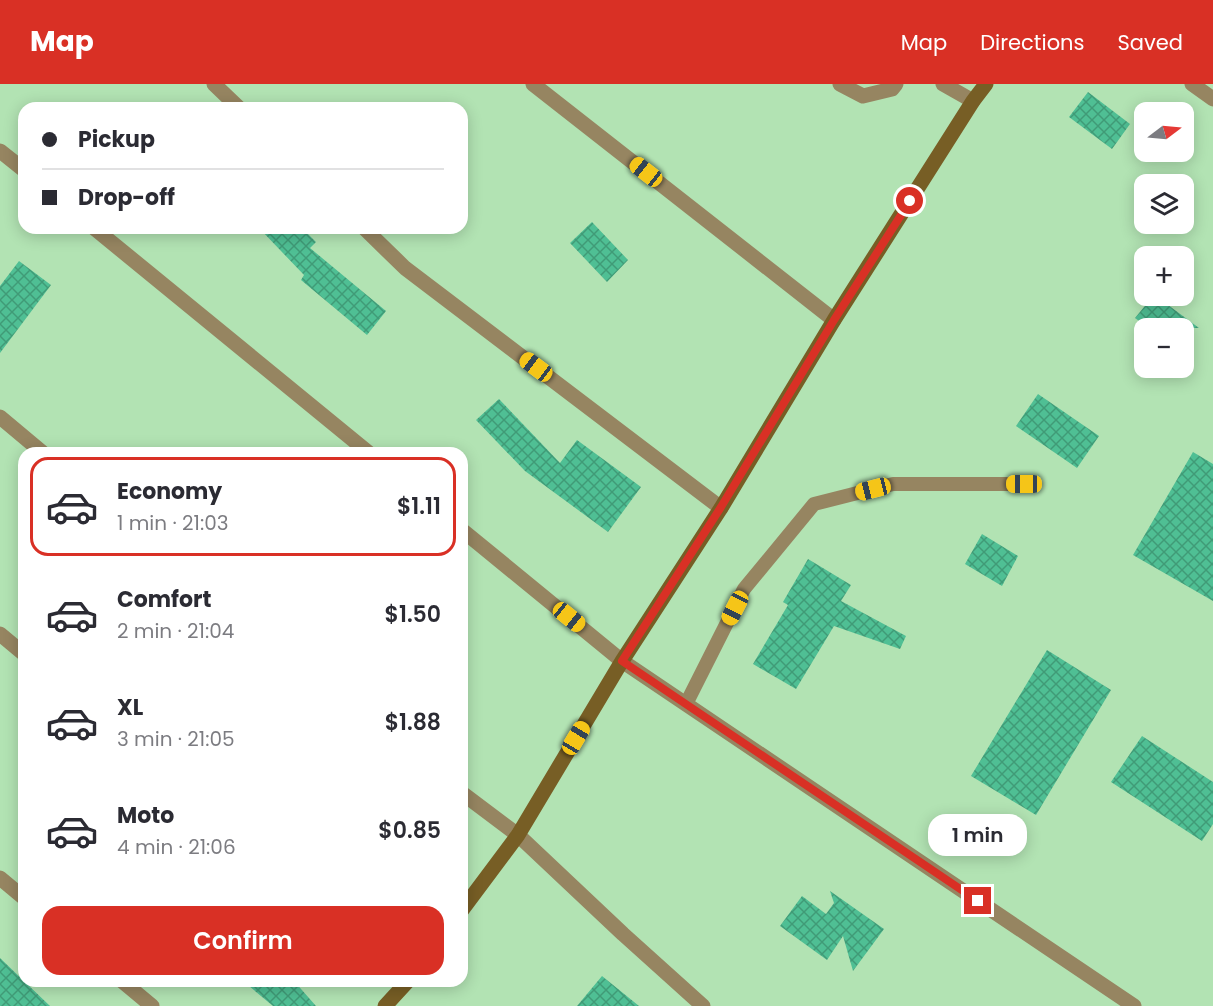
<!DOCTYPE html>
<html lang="en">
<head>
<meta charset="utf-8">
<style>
  body { margin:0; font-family:Poppins,sans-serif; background:#f7f7f7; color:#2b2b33; height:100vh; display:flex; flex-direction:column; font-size:22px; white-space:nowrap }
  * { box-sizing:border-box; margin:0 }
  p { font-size:20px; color:#7c7c81 }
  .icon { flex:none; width:33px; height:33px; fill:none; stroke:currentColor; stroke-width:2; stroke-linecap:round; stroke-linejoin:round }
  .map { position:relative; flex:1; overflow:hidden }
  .drawer { position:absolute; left:18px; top:363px; width:450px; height:540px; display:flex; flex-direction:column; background:#fff; border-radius:18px; box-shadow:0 3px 15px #0003 }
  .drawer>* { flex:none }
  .banner { position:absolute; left:18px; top:18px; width:450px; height:132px; border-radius:18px; box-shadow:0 3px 15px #0003; display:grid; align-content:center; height:132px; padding:0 24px; background:#fff }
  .needle { width:39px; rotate:74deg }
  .controls { position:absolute; left:1134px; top:18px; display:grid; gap:12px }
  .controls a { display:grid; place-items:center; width:60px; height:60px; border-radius:12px; background:#fff; box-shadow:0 3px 15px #0003; font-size:30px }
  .end { position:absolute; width:27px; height:27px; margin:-14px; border:8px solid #d93025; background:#fff; box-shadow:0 0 0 3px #fff }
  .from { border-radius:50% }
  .bubble { position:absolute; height:42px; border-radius:18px; background:#fff; box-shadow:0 3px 15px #0003; font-size:20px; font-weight:600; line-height:42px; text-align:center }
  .car { position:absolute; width:18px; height:36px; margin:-18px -9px; border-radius:8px; box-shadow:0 0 4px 2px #0007; background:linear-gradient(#f5c518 24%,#345 0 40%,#f5c518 0 76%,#345 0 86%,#f5c518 0) }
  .banner b { display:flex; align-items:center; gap:21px; height:57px; font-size:22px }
  .banner b+b { border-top:2px solid #e1e1e2 }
  .banner i { width:15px; height:15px; background:#2b2b33 }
  ul { padding:10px 0 0; list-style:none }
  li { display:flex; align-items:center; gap:18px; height:99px; margin:0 12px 9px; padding:0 12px; border:3px solid transparent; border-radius:18px }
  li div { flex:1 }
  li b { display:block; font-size:22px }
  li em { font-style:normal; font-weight:600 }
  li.active { border-color:#d93025 }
  li>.icon { width:54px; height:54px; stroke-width:1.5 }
  .action { display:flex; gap:12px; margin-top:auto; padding:12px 24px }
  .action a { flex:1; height:69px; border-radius:18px; background:#d93025; color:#fff; font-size:24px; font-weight:600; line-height:69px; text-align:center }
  header { display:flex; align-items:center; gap:36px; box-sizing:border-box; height:84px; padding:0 30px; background:#d93025; color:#fff }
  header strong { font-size:28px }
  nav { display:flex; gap:33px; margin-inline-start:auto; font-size:21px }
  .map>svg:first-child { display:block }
  .building { fill:url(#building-cross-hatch) }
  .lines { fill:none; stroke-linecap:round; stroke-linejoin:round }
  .lane { stroke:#968561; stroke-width:14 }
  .street { stroke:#968561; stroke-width:15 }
  .secondary { stroke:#775e25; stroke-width:15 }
  .route { stroke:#d93025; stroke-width:8 }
</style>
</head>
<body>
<header>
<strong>Map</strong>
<nav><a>Map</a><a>Directions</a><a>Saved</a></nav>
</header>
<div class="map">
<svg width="1213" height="922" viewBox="0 0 1213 922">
  <defs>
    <pattern id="building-cross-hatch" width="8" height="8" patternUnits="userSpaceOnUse" patternTransform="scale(1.5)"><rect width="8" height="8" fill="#4fbf94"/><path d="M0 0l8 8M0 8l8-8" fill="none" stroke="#409b77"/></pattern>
  </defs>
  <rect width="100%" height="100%" fill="#b2e3b3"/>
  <path class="building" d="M1088,8L1130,40L1112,65L1069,33Z
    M592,138L628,176L607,198L570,159Z
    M259,144H302L316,158L310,164L386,227L367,251L301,196L304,191Z
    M19,177L51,201L0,269V202Z
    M1153,212H1156L1199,244H1149L1135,234Z
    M1038,310L1099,352L1077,384L1016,342Z
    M499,315L560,379L577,356L641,403L608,448L525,387L476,336Z
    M1193,368L1213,380V517L1133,471Z
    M982,450L1018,472L1002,502L965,480Z
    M808,475L851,501L841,517L906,552L900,565L834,542L796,605L753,580L788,521L783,518Z
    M1047,566L1111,606L1036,731L971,692Z
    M1142,652L1213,698V740L1202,757L1111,698Z
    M830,807L884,845L853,887L843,852L827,876L780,842L802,812L826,830L834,819Z
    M0,874L50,922H0Z
    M602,892L639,922H577Z
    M243,897H294L316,922H273Z"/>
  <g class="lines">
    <path class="lane" d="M686,620L744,505L814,420L893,400H1024"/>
    <path class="street" d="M214,0L239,24
      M533,0L834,236
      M840,0L863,12L892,5L896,0
      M943,0L973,17
      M1192,0L1213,15
      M0,67L24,86
      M94,144L369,369
      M364,144L405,184L721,424
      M0,333L43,369
      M462,446L622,577L1134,922
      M0,550L24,570
      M462,709L518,751L623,850L703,922
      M0,794L24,814
      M122,897L152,922"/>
    <path class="secondary" d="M462,826L518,751L622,577L721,424L834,236L973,17L986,0
      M385,922L408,897"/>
  </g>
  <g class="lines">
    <path class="route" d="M910,117L834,236L721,423L622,577L978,817"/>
  </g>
</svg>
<div class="controls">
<a><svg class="needle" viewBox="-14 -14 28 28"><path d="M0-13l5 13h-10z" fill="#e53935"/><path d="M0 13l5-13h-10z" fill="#7c7c81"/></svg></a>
<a><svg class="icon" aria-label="layers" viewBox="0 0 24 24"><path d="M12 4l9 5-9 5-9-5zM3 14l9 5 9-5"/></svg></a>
<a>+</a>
<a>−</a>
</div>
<i class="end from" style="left:910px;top:117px"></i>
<i class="end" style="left:978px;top:817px"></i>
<div class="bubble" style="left:928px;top:730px;width:99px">1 min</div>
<i class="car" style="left:646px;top:88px;rotate:308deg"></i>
<i class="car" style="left:536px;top:283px;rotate:307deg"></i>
<i class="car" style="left:1024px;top:400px;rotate:270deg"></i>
<i class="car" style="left:873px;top:405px;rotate:256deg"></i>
<i class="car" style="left:735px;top:524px;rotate:207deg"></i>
<i class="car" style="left:569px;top:533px;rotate:129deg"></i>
<i class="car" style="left:576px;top:654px;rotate:31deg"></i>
<div class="banner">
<b><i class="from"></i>Pickup</b>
<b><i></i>Drop-off</b>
</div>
<section class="drawer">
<ul>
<li class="active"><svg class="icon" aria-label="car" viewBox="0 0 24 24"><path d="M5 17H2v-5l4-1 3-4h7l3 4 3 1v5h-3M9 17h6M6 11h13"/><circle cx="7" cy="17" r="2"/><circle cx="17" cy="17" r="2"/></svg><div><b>Economy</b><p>1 min · 21:03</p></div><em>$1.11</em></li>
<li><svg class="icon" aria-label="car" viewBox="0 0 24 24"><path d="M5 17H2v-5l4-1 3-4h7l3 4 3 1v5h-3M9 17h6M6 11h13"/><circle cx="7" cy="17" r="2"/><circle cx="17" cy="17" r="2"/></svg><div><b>Comfort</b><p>2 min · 21:04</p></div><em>$1.50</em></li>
<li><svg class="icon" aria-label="car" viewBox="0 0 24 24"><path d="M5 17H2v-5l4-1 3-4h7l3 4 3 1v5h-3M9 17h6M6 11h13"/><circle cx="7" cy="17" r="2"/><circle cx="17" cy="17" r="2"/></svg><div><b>XL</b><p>3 min · 21:05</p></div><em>$1.88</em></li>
<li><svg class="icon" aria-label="car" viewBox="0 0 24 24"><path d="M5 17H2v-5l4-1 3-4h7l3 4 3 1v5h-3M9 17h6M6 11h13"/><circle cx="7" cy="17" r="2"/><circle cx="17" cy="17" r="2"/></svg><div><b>Moto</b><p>4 min · 21:06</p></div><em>$0.85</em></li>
</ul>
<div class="action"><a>Confirm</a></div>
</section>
</div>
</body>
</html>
